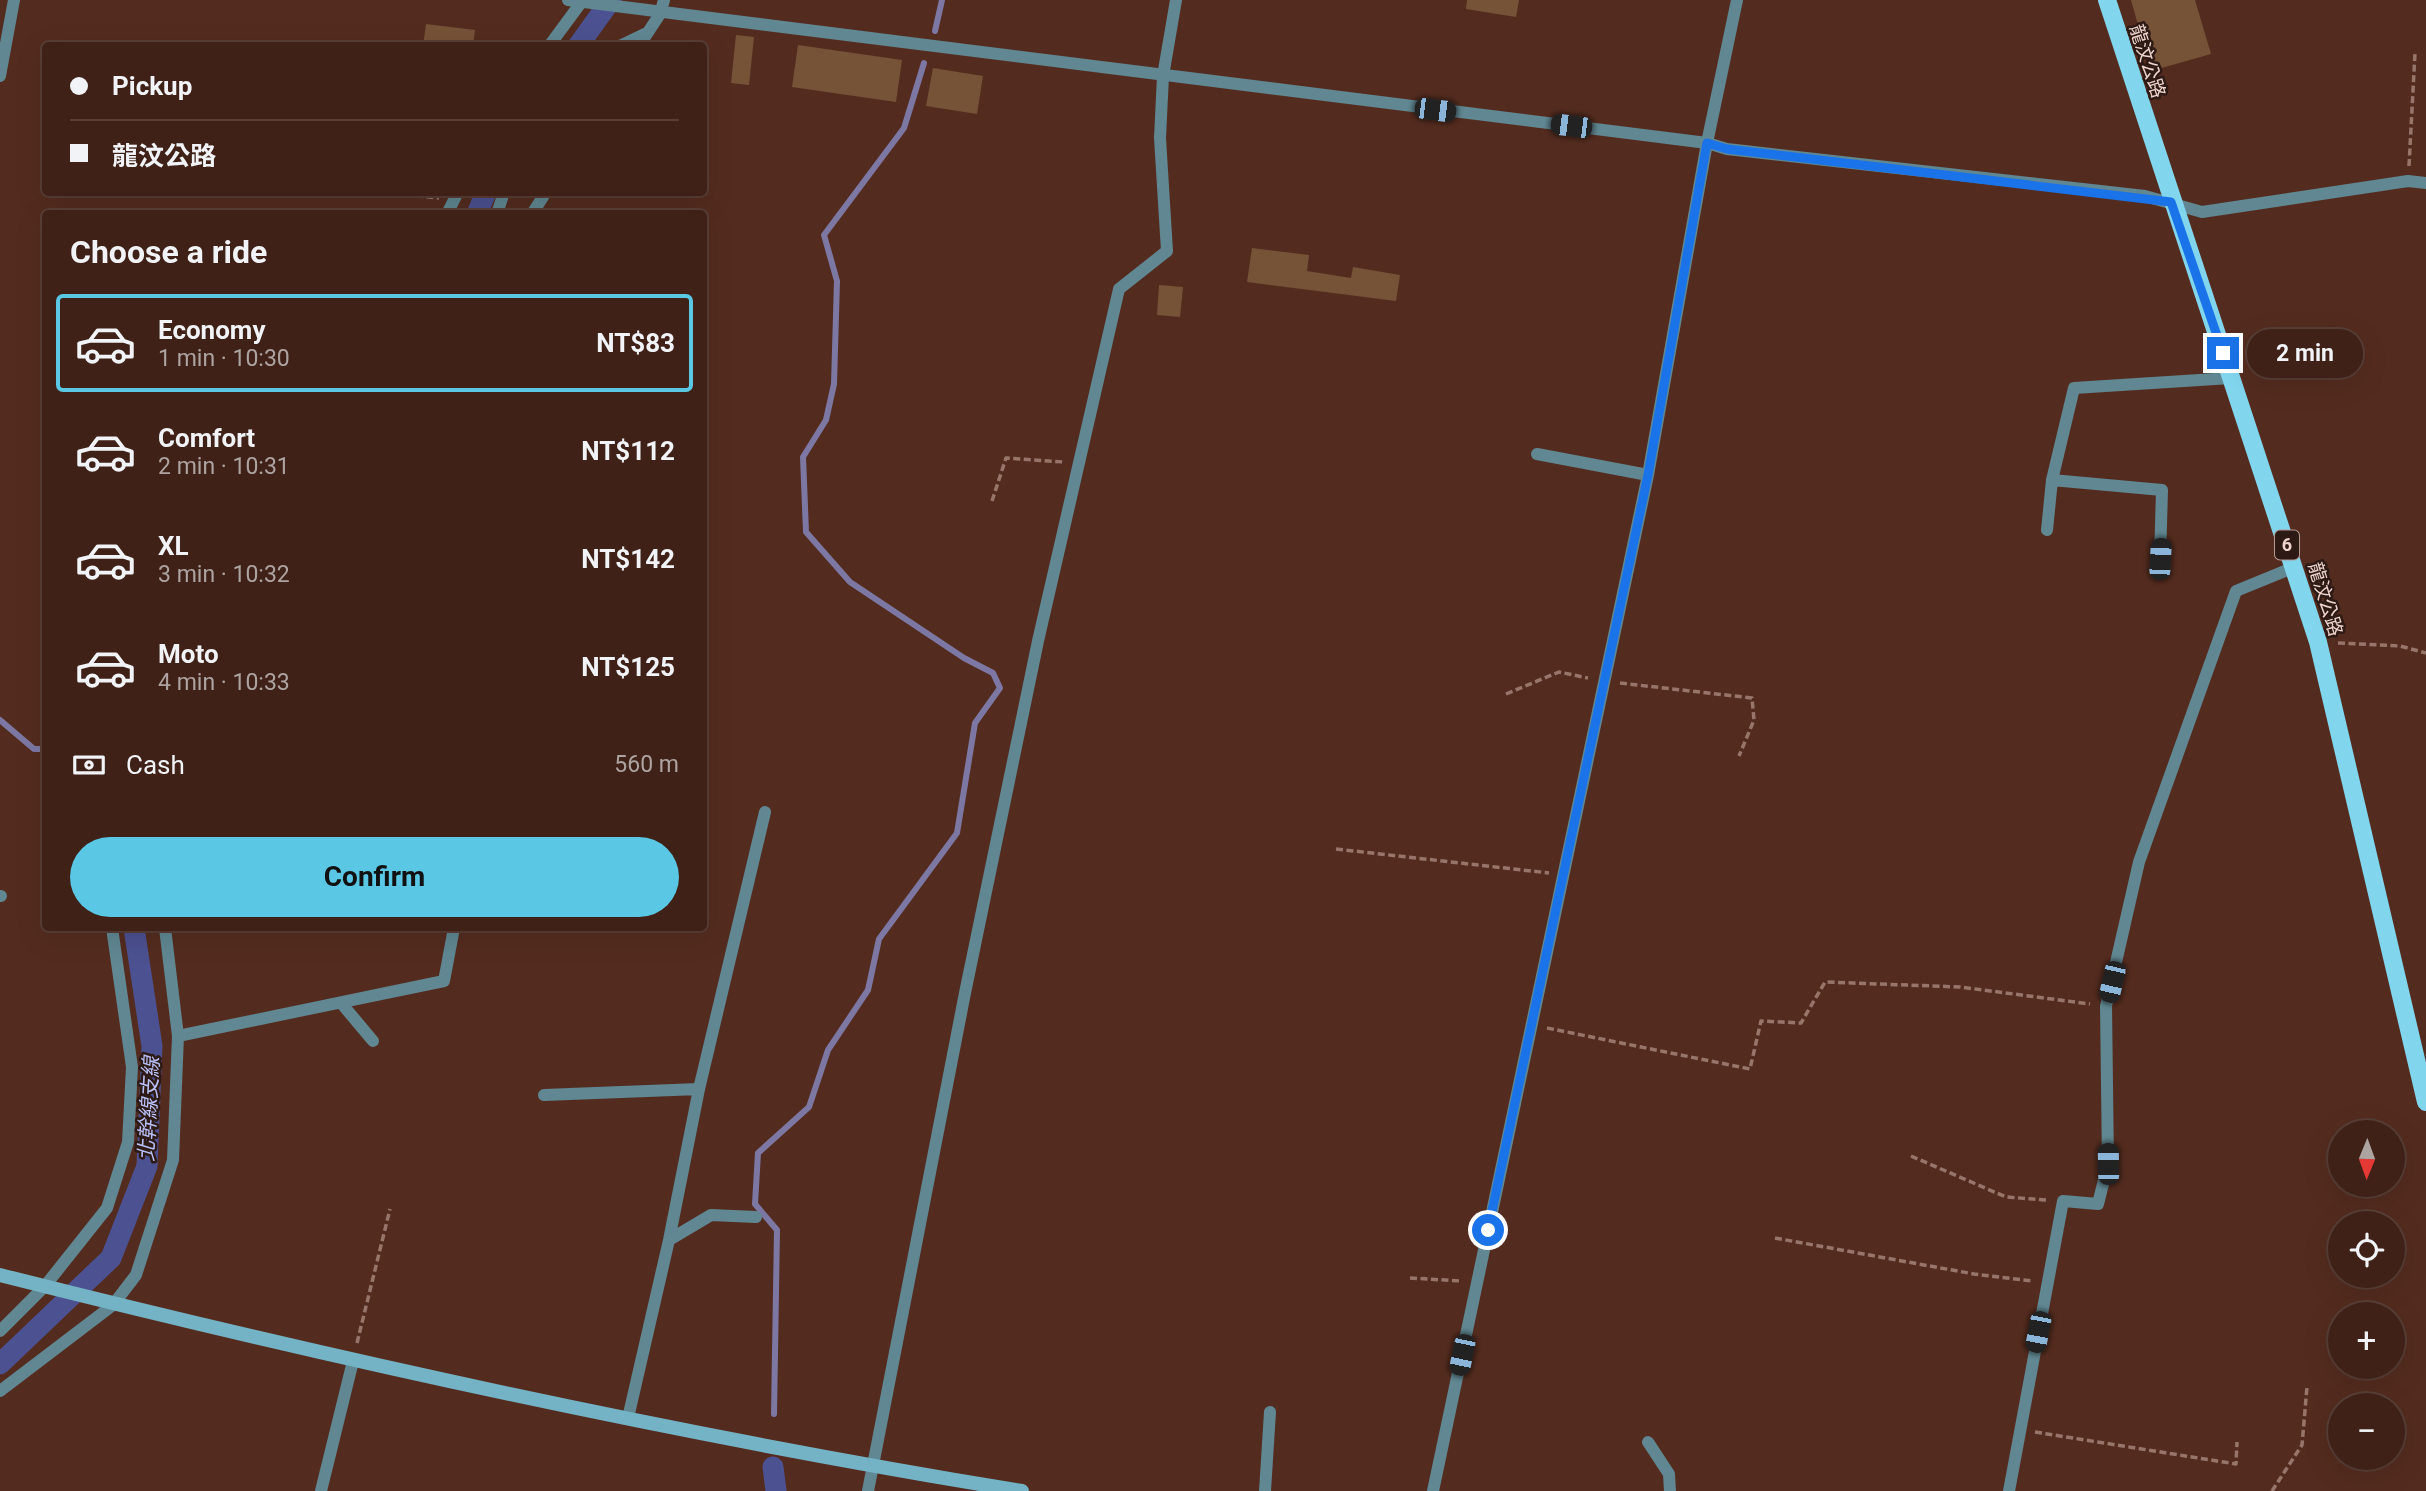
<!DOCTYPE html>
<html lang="en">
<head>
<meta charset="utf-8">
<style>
  body { margin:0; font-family:Roboto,"Noto Sans TC",sans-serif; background:#462920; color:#f1f3f6; height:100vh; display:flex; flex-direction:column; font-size:26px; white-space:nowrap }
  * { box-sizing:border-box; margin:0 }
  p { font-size:23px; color:#ada3a1 }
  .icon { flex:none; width:38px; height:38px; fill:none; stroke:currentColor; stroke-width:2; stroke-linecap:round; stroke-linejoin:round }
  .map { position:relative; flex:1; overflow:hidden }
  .panel { position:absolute; left:42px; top:210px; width:665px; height:721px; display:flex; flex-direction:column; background:#3f2117; border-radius:7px; box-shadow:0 7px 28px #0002,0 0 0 2px #583e36 }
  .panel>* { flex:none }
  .top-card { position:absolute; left:42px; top:42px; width:665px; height:154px; border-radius:7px; box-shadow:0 7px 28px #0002,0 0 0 2px #583e36; display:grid; align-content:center; height:154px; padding:0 28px; background:#3f2117 }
  .needle { width:46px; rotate:181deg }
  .controls { position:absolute; left:2328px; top:1120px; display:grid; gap:14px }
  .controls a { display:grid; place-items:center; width:77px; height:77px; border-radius:50%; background:#3f2117; box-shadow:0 7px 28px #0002,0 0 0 2px #583e36; font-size:35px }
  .end { position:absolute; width:32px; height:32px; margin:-16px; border:9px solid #1a73e8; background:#fff; box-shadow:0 0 0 4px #fff }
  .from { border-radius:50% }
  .bubble { position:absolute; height:49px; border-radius:24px; background:#3f2117; box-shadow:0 7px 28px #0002,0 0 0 2px #583e36; font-size:23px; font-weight:700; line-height:49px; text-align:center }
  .car { position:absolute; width:21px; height:42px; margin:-21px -10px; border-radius:9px; box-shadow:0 0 5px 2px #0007; background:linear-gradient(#222 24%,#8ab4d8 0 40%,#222 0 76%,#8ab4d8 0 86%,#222 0) }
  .top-card b { display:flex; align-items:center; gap:24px; height:66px; font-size:26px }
  .top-card b+b { border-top:2px solid #583e36 }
  .top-card i { width:18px; height:18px; background:#f1f3f6 }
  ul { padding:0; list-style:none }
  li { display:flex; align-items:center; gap:21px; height:98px; margin:0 14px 10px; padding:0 14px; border:4px solid transparent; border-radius:7px }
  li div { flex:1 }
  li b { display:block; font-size:26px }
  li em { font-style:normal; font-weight:700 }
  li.on { border-color:#5ac8e5 }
  li>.icon { width:63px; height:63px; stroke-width:1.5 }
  h2 { padding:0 28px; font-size:32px; line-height:84px }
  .pay { display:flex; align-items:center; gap:18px; height:77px; padding:0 28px; font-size:26px }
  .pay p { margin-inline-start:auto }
  .cta { display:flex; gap:14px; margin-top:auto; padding:14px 28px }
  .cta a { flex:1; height:80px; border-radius:42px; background:#5ac8e5; color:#111; font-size:28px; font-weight:700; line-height:80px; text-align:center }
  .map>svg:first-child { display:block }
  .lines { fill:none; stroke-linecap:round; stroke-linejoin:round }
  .stream { stroke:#7d78a3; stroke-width:6 }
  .canal { stroke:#4c5191; stroke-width:21 }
  .building { fill:#765237 }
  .path { stroke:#97756b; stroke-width:3.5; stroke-dasharray:7 3.5; stroke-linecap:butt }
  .lane { stroke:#608792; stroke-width:12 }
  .secondary { stroke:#73b3c5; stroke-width:14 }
  .primary { stroke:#81d5ec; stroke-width:18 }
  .route { stroke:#1a73e8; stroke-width:9 }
  .labels { text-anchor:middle; stroke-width:5; stroke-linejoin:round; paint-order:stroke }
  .shield { fill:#2d1a15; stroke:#b49c95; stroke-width:2 }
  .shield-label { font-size:18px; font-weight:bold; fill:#eed4cc }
  .street-label { font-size:19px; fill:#eed4cc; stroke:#2d1a15 }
  .water-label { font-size:21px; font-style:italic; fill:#b7bff7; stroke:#2d1a15 }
</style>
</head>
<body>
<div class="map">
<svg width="2426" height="1491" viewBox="0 0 2426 1491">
  <rect width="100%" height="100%" fill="#542c1f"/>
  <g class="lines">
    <path class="stream" d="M935,31L942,0
      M0,720L34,749H46
      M774,1414L777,1230L755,1204L758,1153L809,1107L828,1050L868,990L879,939L957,833L975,723L1000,688L993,673L964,658L850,582L806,532L803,457L826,420L834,384L837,281L824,235L904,128L924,63"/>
    <path class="canal" d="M578,46L611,0
      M477,214L486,192
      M0,1364L111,1258L147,1166L152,1046L134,928
      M773,1467L776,1491"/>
  </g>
  <path class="building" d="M1467,0H1519L1516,17L1466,9Z
    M2131,0H2195L2211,54L2151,71Z
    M426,24L475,30L473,46H423Z
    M736,35L754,37L749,85L731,83Z
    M798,45L902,60L896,102L792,87Z
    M933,68L983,76L977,114L926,106Z
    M1252,248L1309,255L1307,271L1351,278L1353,267L1400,275L1396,301L1247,282Z
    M1159,285L1183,287L1180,317L1157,315Z"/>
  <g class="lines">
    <path class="path" d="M2409,166L2415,53
      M374,192L439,198
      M992,501L1006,458L1064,462
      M2338,643L2400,646L2426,653
      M1620,683L1752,698L1754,720L1739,756
      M1506,694L1559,672L1588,678
      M1336,849L1549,873
      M1547,1028L1750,1069L1761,1021L1801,1023L1825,982L1960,987L2090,1004
      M1911,1156L2006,1197L2047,1200
      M1775,1238L1974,1274L2032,1281
      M1410,1278L1461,1281
      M357,1343L390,1209
      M2035,1432L2236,1464L2237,1442
      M2272,1491L2302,1445L2307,1387"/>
    <path class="lane" d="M568,0L1707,143L1727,149L2145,196L2202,212L2408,181L2426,183
      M549,46L583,0
      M620,46L647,33
      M639,46L660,14L664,0
      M0,76L14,0
      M447,214L458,192
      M497,214L504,192
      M532,214L546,192
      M1537,454L1648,475
      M2052,480L2162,490L2160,559
      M2047,530L2052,480L2074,388L2231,378
      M0,896H1
      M342,1004L373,1041
      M178,1036L444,981L454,928
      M544,1095L699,1089
      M669,1240L711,1215L756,1217
      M0,1331L45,1286L107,1208L128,1142L132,1067L112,928
      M0,1391L113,1305L136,1275L173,1160L178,1036L165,928
      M628,1418L669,1240L699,1089L765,812
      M1648,1442L1669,1474L1670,1491
      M321,1491L353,1361
      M868,1491L965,993L1038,641L1119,289L1167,251L1160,138L1163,76L1176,0
      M1265,1491L1270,1412
      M1433,1491L1648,475L1707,143L1737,0
      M2009,1491L2063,1201L2098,1204L2108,1164L2106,1006L2139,862L2236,591L2295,567"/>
    <path class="secondary" d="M0,1275C337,1360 678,1435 1022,1491"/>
    <path class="primary" d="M2107,0L2318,642L2426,1102"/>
  </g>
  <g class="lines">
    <path class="route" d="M1488,1230L1648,475L1707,143L1727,149L2171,202L2223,353"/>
  </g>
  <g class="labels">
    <rect class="shield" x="2275" y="530.5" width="24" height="29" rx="5"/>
    <g class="shield-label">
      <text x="2287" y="551">6</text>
    </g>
    <g class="street-label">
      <text transform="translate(2148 61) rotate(72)" y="7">龍汶公路</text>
      <text transform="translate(2326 599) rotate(73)" y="7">龍汶公路</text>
    </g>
    <g class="water-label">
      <text transform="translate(149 1109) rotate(-87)" y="7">北幹線支線</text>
    </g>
  </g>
</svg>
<div class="controls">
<a><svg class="needle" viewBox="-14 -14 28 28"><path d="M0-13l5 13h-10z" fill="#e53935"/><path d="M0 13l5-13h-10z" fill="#ada3a1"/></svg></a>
<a><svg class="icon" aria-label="locate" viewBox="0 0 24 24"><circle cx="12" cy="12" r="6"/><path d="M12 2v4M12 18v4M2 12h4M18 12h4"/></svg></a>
<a>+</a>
<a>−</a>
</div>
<i class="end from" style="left:1488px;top:1230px"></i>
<i class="end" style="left:2223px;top:353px"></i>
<div class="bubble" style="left:2247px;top:329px;width:116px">2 min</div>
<i class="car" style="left:1435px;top:110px;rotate:97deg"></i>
<i class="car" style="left:1571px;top:126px;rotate:277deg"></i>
<i class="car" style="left:2160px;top:559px;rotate:3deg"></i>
<i class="car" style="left:2112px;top:982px;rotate:193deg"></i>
<i class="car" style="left:2108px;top:1164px;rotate:359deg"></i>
<i class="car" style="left:2038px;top:1332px;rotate:191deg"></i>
<i class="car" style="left:1462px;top:1355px;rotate:192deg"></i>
<div class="top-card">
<b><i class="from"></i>Pickup</b>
<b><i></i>龍汶公路</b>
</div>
<section class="panel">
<h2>Choose a ride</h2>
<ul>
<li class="on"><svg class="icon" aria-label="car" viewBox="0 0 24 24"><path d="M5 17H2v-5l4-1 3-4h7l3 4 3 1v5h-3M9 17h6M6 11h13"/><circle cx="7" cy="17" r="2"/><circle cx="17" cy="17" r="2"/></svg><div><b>Economy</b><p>1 min · 10:30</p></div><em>NT$83</em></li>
<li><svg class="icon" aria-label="car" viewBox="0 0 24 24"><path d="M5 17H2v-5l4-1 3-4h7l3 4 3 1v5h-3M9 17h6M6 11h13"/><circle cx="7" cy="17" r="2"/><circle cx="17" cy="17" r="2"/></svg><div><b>Comfort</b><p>2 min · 10:31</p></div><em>NT$112</em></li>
<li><svg class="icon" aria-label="car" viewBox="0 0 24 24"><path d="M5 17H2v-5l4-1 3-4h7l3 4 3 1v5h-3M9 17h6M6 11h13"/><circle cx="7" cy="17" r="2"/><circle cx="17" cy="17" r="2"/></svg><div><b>XL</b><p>3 min · 10:32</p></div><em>NT$142</em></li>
<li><svg class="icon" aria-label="car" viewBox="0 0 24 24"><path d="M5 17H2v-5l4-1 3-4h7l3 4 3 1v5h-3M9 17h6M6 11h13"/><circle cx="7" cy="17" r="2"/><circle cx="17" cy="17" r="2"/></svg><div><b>Moto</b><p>4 min · 10:33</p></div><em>NT$125</em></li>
</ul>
<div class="pay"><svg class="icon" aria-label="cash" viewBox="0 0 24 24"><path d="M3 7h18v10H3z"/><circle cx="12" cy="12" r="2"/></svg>Cash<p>560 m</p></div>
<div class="cta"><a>Confirm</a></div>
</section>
</div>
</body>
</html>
